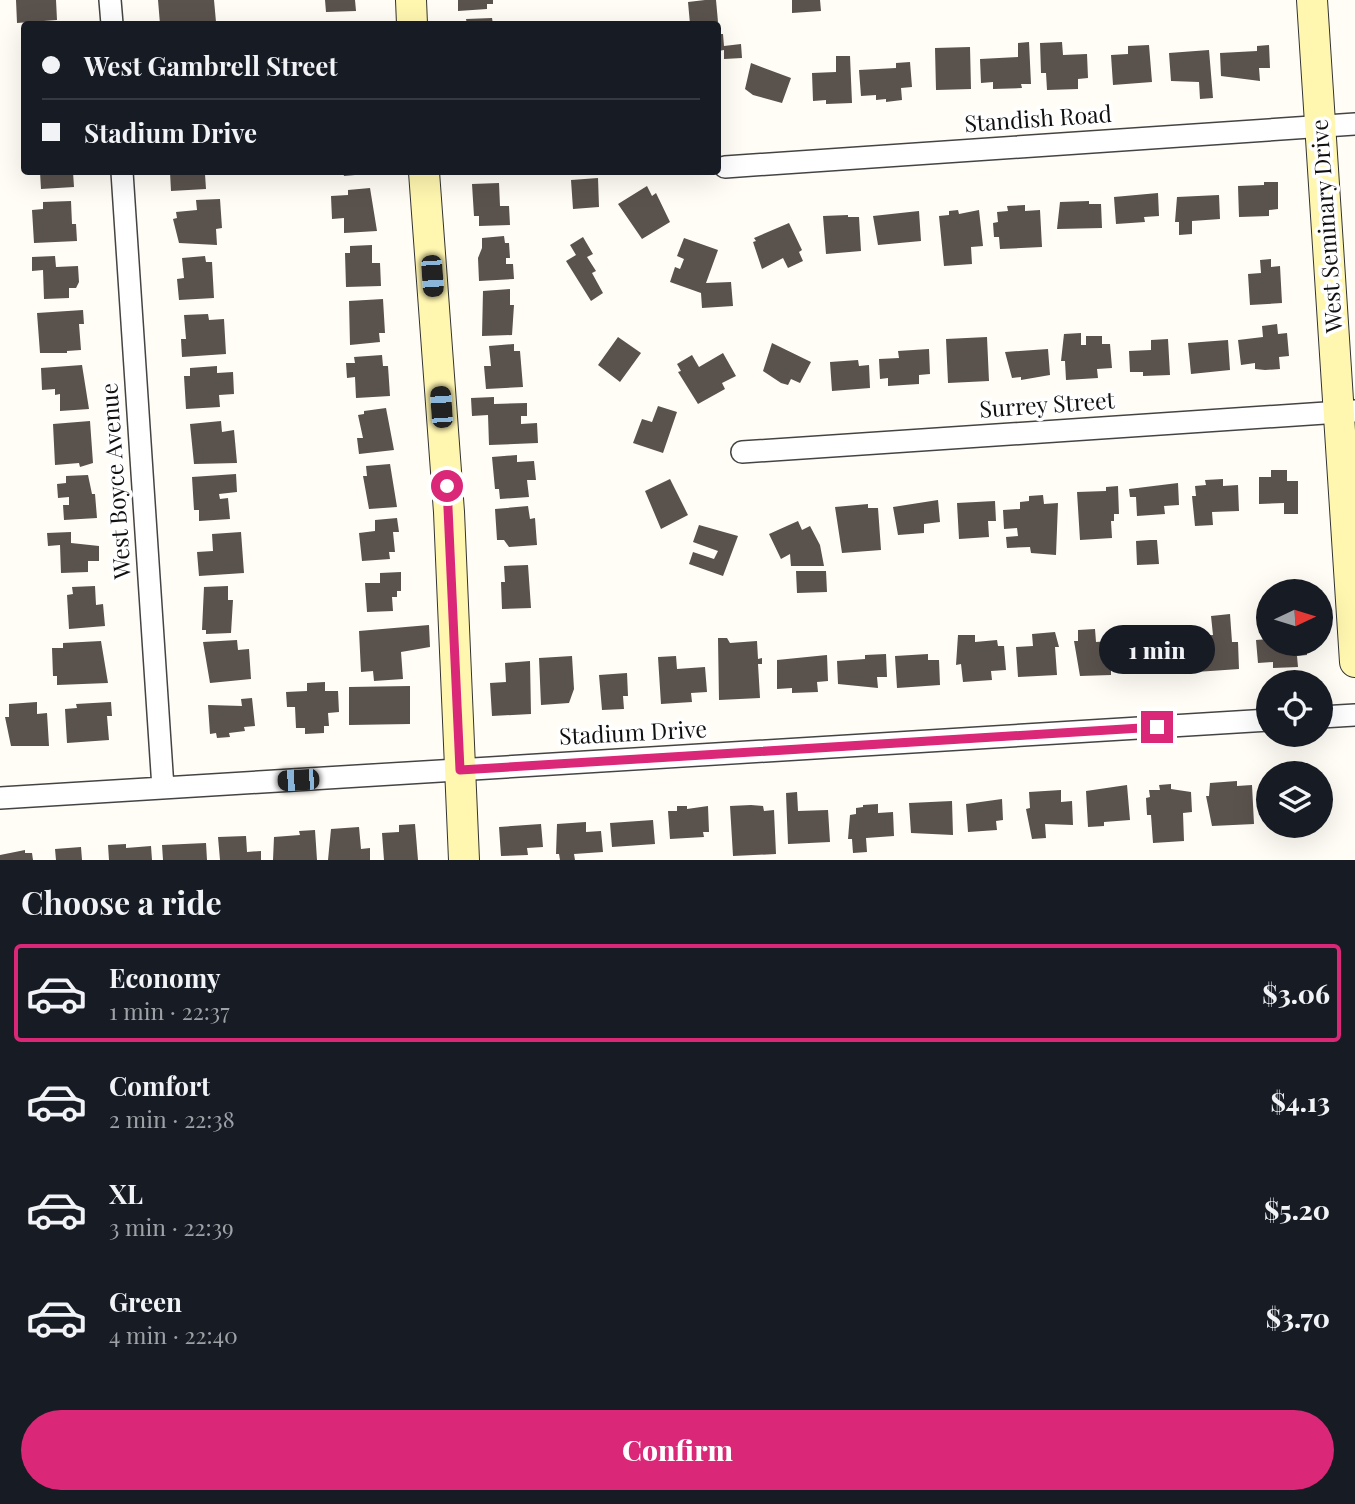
<!DOCTYPE html>
<html lang="en">
<head>
<meta charset="utf-8">
<style>
  body { margin:0; font-family:"Playfair Display",serif; background:#242831; color:#f1f3f6; height:100vh; display:flex; flex-direction:column; font-size:26px; white-space:nowrap }
  * { box-sizing:border-box; margin:0 }
  p { font-size:23px; color:#9ea1a6 }
  .icon { flex:none; width:38px; height:38px; fill:none; stroke:currentColor; stroke-width:2; stroke-linecap:round; stroke-linejoin:round }
  .map { position:relative; height:860px; overflow:hidden }
  .drawer { display:flex; flex-direction:column; background:#171b24; flex:1 }
  .drawer>* { flex:none }
  .hud { position:absolute; left:21px; top:21px; width:700px; height:154px; border-radius:7px; box-shadow:0 7px 28px #0002; display:grid; align-content:center; height:154px; padding:0 21px; background:#171b24 }
  .needle { width:46px; rotate:86deg }
  .controls { position:absolute; left:1256px; top:579px; display:grid; gap:14px }
  .controls a { display:grid; place-items:center; width:77px; height:77px; border-radius:50%; background:#171b24; box-shadow:0 7px 28px #0002; font-size:35px }
  .end { position:absolute; width:32px; height:32px; margin:-16px; border:9px solid #db2777; background:#fff; box-shadow:0 0 0 4px #fff }
  .from { border-radius:50% }
  .bubble { position:absolute; height:49px; border-radius:24px; background:#171b24; box-shadow:0 7px 28px #0002; font-size:23px; font-weight:800; line-height:49px; text-align:center }
  .car { position:absolute; width:21px; height:42px; margin:-21px -10px; border-radius:9px; box-shadow:0 0 5px 2px #0007; background:linear-gradient(#222 24%,#8ab4d8 0 40%,#222 0 76%,#8ab4d8 0 86%,#222 0) }
  .hud b { display:flex; align-items:center; gap:24px; height:66px; font-size:26px }
  .hud b+b { border-top:2px solid #363941 }
  .hud i { width:18px; height:18px; background:#f1f3f6 }
  ul { padding:0; list-style:none }
  li { display:flex; align-items:center; gap:21px; height:98px; margin:0 14px 10px; padding:0 7px; border:4px solid transparent; border-radius:7px }
  li div { flex:1 }
  li b { display:block; font-size:26px }
  li em { font-style:normal; font-weight:800 }
  li.current { border-color:#db2777 }
  li>.icon { width:63px; height:63px; stroke-width:1.5 }
  h2 { padding:0 21px; font-size:32px; line-height:84px }
  .button { display:flex; gap:14px; margin-top:auto; padding:14px 21px }
  .button a { flex:1; height:80px; border-radius:42px; background:#db2777; color:#fff; font-size:28px; font-weight:800; line-height:80px; text-align:center }
  .map>svg:first-child { display:block }
  .building { fill:#5a524d }
  .lines { fill:none; stroke-linecap:round; stroke-linejoin:round }
  .street-casing { stroke:#444; stroke-width:24 }
  .secondary-casing { stroke:#333; stroke-width:32 }
  .street { stroke:#fff; stroke-width:21 }
  .secondary { stroke:#fff6b0; stroke-width:30 }
  .route { stroke:#db2777; stroke-width:9 }
  .labels { text-anchor:middle; stroke-width:7; stroke-linejoin:round; paint-order:stroke }
  .street-label { font-size:23px; fill:#111; stroke:#fff }
</style>
</head>
<body>
<div class="map">
<svg width="1355" height="860" viewBox="0 0 1355 860">
  <rect width="100%" height="100%" fill="#fffdf5"/>
  <path class="building" d="M16,0H56L57,20L17,23Z
    M158,0H214L216,22L160,24Z
    M325,0H355L356,11L326,12Z
    M458,0H493V4H487V9L458,11Z
    M705,0H716L718,22L690,24L688,2Z
    M792,0H820L821,11L792,13Z
    M492,18L493,24H467L466,19Z
    M718,34H723L724,46L741,44L742,58L724,59V50L718,51Z
    M1029,42L1031,84H1021L1022,88L993,89V82L981,83L980,59L1018,57V43Z
    M1062,42L1063,55L1087,54L1088,78L1078,79V89L1047,90L1046,73H1041L1040,43Z
    M1149,45L1152,82L1113,85L1111,55L1128,54V46Z
    M1269,45L1270,68H1259L1260,81L1221,76L1220,53L1257,51V46Z
    M970,47L971,89L936,90L935,48Z
    M1209,50L1213,98L1200,99L1199,82L1171,81L1169,53Z
    M836,56H850L852,103L826,104V100L813,101L812,73L836,72Z
    M910,62L912,87L901,88L902,100L886,102V99L876,100V95L861,96L859,70L896,68V63Z
    M751,63L791,78L782,103L753,95L745,89Z
    M40,172H73L74,187L41,189Z
    M170,172L205,174L206,189L171,191Z
    M343,172H377V173L344,176Z
    M598,178L599,207L573,209L571,180Z
    M1264,182H1278V209L1269,210V216L1239,217L1238,186L1264,185Z
    M499,183L500,206H509L510,225L479,226V216H474L472,184Z
    M647,186L652,196L656,193L670,222L642,239L618,204Z
    M370,188L377,231L344,233V218L332,219L331,196L348,195V190Z
    M1158,193L1159,216L1144,217L1145,222L1116,224L1114,197Z
    M1219,195L1220,219L1192,221V234L1179,235V222H1175L1177,197Z
    M220,199L222,228L216,229L217,245L179,243L173,219L177,218L176,212L197,210L196,200Z
    M71,201L72,224H76L77,241L34,243L32,210L43,209V202Z
    M1089,201V204H1101L1102,228L1057,229L1060,202Z
    M1025,205V211L1040,210L1042,247L1000,249L999,237H994L993,223L998,222L997,212L1008,211L1007,206Z
    M958,210L959,214L979,210L983,246L971,247L972,264L944,266L939,216L949,215V211Z
    M919,211L921,241L878,245L873,216Z
    M848,215V217H859L861,251L826,254L823,216Z
    M789,223L802,250L799,252L803,261L788,268L783,258L762,269L753,242L756,241L754,238Z
    M504,236L505,243H509L510,258H506V264H513L514,279L479,281L478,258L482,248V238Z
    M583,237L593,254L587,257L596,271L592,273L603,293L591,301L566,261L576,255L570,245Z
    M684,238L718,250L706,283L731,282L733,306L702,308L701,293L670,282L675,267L680,269L684,259L677,256Z
    M372,245V263H380L381,286L346,287L345,253H350V246Z
    M55,256L56,267L78,266L79,282L76,288H69V298L44,299L43,270L32,271V257Z
    M205,256L206,262H212L214,298L179,300L177,279L184,278L182,258Z
    M1271,259V267L1280,266L1282,303L1250,305L1248,274L1261,273L1260,260Z
    M510,289V305H514L512,335L482,336L483,291Z
    M383,299L385,333H379L380,342L350,345L349,301Z
    M83,310L84,324H79L81,350L67,351V353H40L37,313Z
    M208,314L209,320L224,319L226,354L182,357L181,339H186L184,315Z
    M1277,324L1278,334L1287,333L1289,356L1279,357L1280,369L1265,370L1255,369V363L1241,365L1238,340L1263,337L1262,326Z
    M1081,333V345H1086V336H1102V344H1110L1112,368L1097,369L1098,378L1066,380L1065,361H1061L1064,334Z
    M618,337L641,353L620,382L598,365Z
    M987,337L989,381L948,383L946,339Z
    M1168,339L1170,375L1143,376V372H1130L1129,351L1151,350V340Z
    M1228,340L1230,370L1191,374L1188,343Z
    M772,343L811,362L800,383L791,379L788,385L781,383L763,371Z
    M514,344V351H520L523,387L486,389L484,366H491L489,346Z
    M929,349L930,374L919,375V384L888,386V378L880,379L879,359L899,358L898,351Z
    M1048,349L1050,375L1021,380V377L1012,378L1005,352Z
    M723,353L736,376L722,383L725,389L698,404L678,372L681,371L677,364L692,355L699,367Z
    M382,355L383,366H388L390,396L356,398L355,377L347,378L346,363H355L354,357Z
    M858,360L859,366L869,365L870,388L832,391L830,362Z
    M82,365L89,409L60,411V394L55,395V389L42,390L41,368Z
    M217,366V373L233,372L234,394L219,395L220,407L186,409L184,376H190V368Z
    M494,397V404L527,403V416H521V424L537,423L538,443L489,445L488,415L472,416L471,398Z
    M658,406L677,412L663,453L633,443L642,419L652,422Z
    M386,408L394,450L359,454L357,438H363L358,415L364,414V411Z
    M90,421L93,463L80,467L79,463L55,465L53,424Z
    M221,421L222,432L234,430L237,463L194,464L190,424Z
    M517,455V462L534,461L536,480H527L529,497L500,499L499,489H495L492,457Z
    M390,464L397,507L369,509L363,476H367L366,466Z
    M1271,470H1287V481H1298V514H1284V503L1259,504V477H1271Z
    M236,474L237,492L219,494L220,499L228,498L230,519L199,521V510H194L192,477Z
    M88,475L92,494H95L97,518L64,520L63,505H69V497L58,498L57,484L66,483V476Z
    M670,479L688,515L661,529L645,491Z
    M1223,479V486L1238,485L1239,511L1212,512L1213,525L1195,526L1192,496H1196L1195,486L1206,485L1205,480Z
    M1178,483L1179,505L1164,506L1165,514L1137,516L1136,497H1130L1129,489Z
    M1118,486L1119,514H1114V521H1111L1112,538L1080,540L1077,492L1106,491V487Z
    M1043,495L1044,504L1058,503L1056,555L1031,553L1030,547L1007,548L1006,537L1018,536L1017,528L1004,529L1003,510L1020,509V502L1029,501V496Z
    M938,500L940,522L924,524V533L898,535L893,507Z
    M995,501L996,521H988L989,537L959,539L957,503Z
    M868,504V508H878L881,550L842,553L835,507Z
    M528,506L530,519L535,518L537,545L509,547L504,540H497L495,509Z
    M397,518L399,532H393L395,552H389L390,559L362,561L359,533L375,531V520Z
    M798,521L802,530L810,526L820,545L824,566H791L790,554L781,559L769,534Z
    M699,525L738,536L723,576L689,564L693,552L714,559L718,551L693,542Z
    M71,532V543L99,546V561H88V572L61,573L60,545L48,546L47,533Z
    M241,532L244,573L199,576L197,552L213,551L212,534Z
    M1150,540H1157L1159,564L1137,565L1136,541Z
    M528,565L531,608L502,609L501,582H505L504,566Z
    M796,571H826L827,592L797,593Z
    M401,572V591H397V597H392L393,611L367,612L365,583H380V573Z
    M95,586L96,605L103,604L105,626L69,629L67,595L73,594L72,587Z
    M228,586V600H233L231,633L206,634V630H202L204,587Z
    M1230,614L1232,642H1238L1239,669L1196,672L1194,636L1213,635L1211,616Z
    M429,625L430,647L401,652L403,679L374,681L373,671L361,672L359,631Z
    M1095,629L1096,642L1124,640L1125,665L1111,666V675L1080,676L1074,641H1078V630Z
    M1055,632L1059,647H1055L1057,675L1018,677L1016,647L1033,646L1032,634Z
    M1173,634L1177,669L1137,672L1134,636Z
    M958,635H975V642L997,640L998,646H1004L1006,670L991,671L992,680L963,682L961,664L956,665Z
    M718,638H727L730,643L757,641L758,659L762,658V664H758L760,698L719,700Z
    M1269,639V644H1307V655L1297,656L1298,667L1273,668V662L1258,663L1256,640Z
    M237,640L238,650L249,649L251,679L210,683L203,642Z
    M101,641L108,683L57,685V676H53L52,648H63V643Z
    M886,654L887,677H877L878,688L838,684L837,661L865,659V655Z
    M928,654V660H939L940,685L897,688L895,656Z
    M827,655L828,681L817,682L818,692L792,693V688L777,689V660Z
    M572,656L574,689L569,703L541,705L539,658Z
    M676,656L677,669L705,667L707,692L691,693L692,702L661,704L658,657Z
    M530,661L531,714L492,716L490,683L506,682L505,663Z
    M627,673L628,696H623L624,709L602,710L599,675Z
    M325,682V691H338L339,712L328,713L329,726H324V733L305,734V728H296L295,707H287L286,692L307,691V683Z
    M410,686V724L349,725V687Z
    M252,698L255,726L244,727L245,731L229,733L230,737L217,738L216,733L210,734L208,705L242,706L241,699Z
    M37,702V714L47,713L49,746H11L5,717H9V704Z
    M111,702L112,716H107L109,740L67,743L65,709L77,708L76,704Z
    M1265,776H1269V797H1266Z
    M1237,781V786L1252,785L1254,824L1212,826L1206,796H1209L1210,783Z
    M1171,784V789L1191,792L1192,812L1183,813L1184,841L1153,843L1151,815H1147L1146,798L1150,797L1149,790H1160L1159,785Z
    M1127,785L1130,820L1104,822V826L1088,827L1086,791Z
    M1061,790V802L1072,801L1073,825L1045,824L1046,838L1032,839L1026,809L1030,808L1029,792Z
    M797,792L798,811L828,810L830,842L788,844L786,793Z
    M1002,799L1003,820L996,821L997,830L968,832L966,804Z
    M952,801L953,835L911,833L909,803Z
    M878,804V813L893,812L894,836L866,838L867,852L853,853L852,839H848L850,815L856,814V808L863,807V805Z
    M751,805L763,806L764,811L774,810L776,854L733,856L730,806Z
    M677,806H687V809L708,806L709,832H703L704,837L670,839L668,811H677Z
    M653,820L655,844L612,847L610,823Z
    M586,822V832L601,831L603,852L574,854L575,860H560L559,854H556L557,824Z
    M415,824L418,860H384L382,833L399,832V825Z
    M541,824L543,847L527,848L528,855L501,856L499,827Z
    M359,827L361,849L370,848V860H328L331,829Z
    M315,830L317,860H273L274,837L300,835L299,831Z
    M246,836L247,852L261,851V860H220L218,837Z
    M206,843L207,860H163L162,845Z
    M126,844V848L151,846L152,860H109L108,845Z
    M81,847L82,860H56L55,849Z
    M25,850V853H32L33,860H0V855Z"/>
  <g class="lines">
    <defs>
      <path id="street" d="M110,0L112,24
        M725,167L1355,124
        M122,172L163,788
        M742,452L1355,411
        M1321,717L1355,715
        M0,798L1269,720"/>
      <path id="secondary" d="M411,0L412,24
        M1312,0L1355,662
        M424,172L449,512L464,860"/>
    </defs>
    <use href="#street" class="street-casing"/>
    <use href="#secondary" class="secondary-casing"/>
    <use href="#street" class="street"/>
    <use href="#secondary" class="secondary"/>
  </g>
  <g class="lines">
    <path class="route" d="M447,486L460,770L1157,727"/>
  </g>
  <g class="labels">
    <g class="street-label">
      <text transform="translate(1038 119) rotate(-4)" y="8">Standish Road</text>
      <text transform="translate(1327 226) rotate(-94)" y="8">West Seminary Drive</text>
      <text transform="translate(1047 405) rotate(-4)" y="8">Surrey Street</text>
      <text transform="translate(116 481) rotate(-94)" y="8">West Boyce Avenue</text>
      <text transform="translate(633 733) rotate(-3)" y="8">Stadium Drive</text>
    </g>
  </g>
</svg>
<div class="controls">
<a><svg class="needle" viewBox="-14 -14 28 28"><path d="M0-13l5 13h-10z" fill="#e53935"/><path d="M0 13l5-13h-10z" fill="#9ea1a6"/></svg></a>
<a><svg class="icon" aria-label="locate" viewBox="0 0 24 24"><circle cx="12" cy="12" r="6"/><path d="M12 2v4M12 18v4M2 12h4M18 12h4"/></svg></a>
<a><svg class="icon" aria-label="layers" viewBox="0 0 24 24"><path d="M12 4l9 5-9 5-9-5zM3 14l9 5 9-5"/></svg></a>
</div>
<i class="end from" style="left:447px;top:486px"></i>
<i class="end" style="left:1157px;top:727px"></i>
<div class="bubble" style="left:1099px;top:625px;width:116px">1 min</div>
<i class="car" style="left:432px;top:276px;rotate:176deg"></i>
<i class="car" style="left:441px;top:407px;rotate:356deg"></i>
<i class="car" style="left:298px;top:780px;rotate:267deg"></i>
<div class="hud">
<b><i class="from"></i>West Gambrell Street</b>
<b><i></i>Stadium Drive</b>
</div>
</div>
<section class="drawer">
<h2>Choose a ride</h2>
<ul>
<li class="current"><svg class="icon" aria-label="car" viewBox="0 0 24 24"><path d="M5 17H2v-5l4-1 3-4h7l3 4 3 1v5h-3M9 17h6M6 11h13"/><circle cx="7" cy="17" r="2"/><circle cx="17" cy="17" r="2"/></svg><div><b>Economy</b><p>1 min · 22:37</p></div><em>$3.06</em></li>
<li><svg class="icon" aria-label="car" viewBox="0 0 24 24"><path d="M5 17H2v-5l4-1 3-4h7l3 4 3 1v5h-3M9 17h6M6 11h13"/><circle cx="7" cy="17" r="2"/><circle cx="17" cy="17" r="2"/></svg><div><b>Comfort</b><p>2 min · 22:38</p></div><em>$4.13</em></li>
<li><svg class="icon" aria-label="car" viewBox="0 0 24 24"><path d="M5 17H2v-5l4-1 3-4h7l3 4 3 1v5h-3M9 17h6M6 11h13"/><circle cx="7" cy="17" r="2"/><circle cx="17" cy="17" r="2"/></svg><div><b>XL</b><p>3 min · 22:39</p></div><em>$5.20</em></li>
<li><svg class="icon" aria-label="car" viewBox="0 0 24 24"><path d="M5 17H2v-5l4-1 3-4h7l3 4 3 1v5h-3M9 17h6M6 11h13"/><circle cx="7" cy="17" r="2"/><circle cx="17" cy="17" r="2"/></svg><div><b>Green</b><p>4 min · 22:40</p></div><em>$3.70</em></li>
</ul>
<div class="button"><a>Confirm</a></div>
</section>
</body>
</html>
